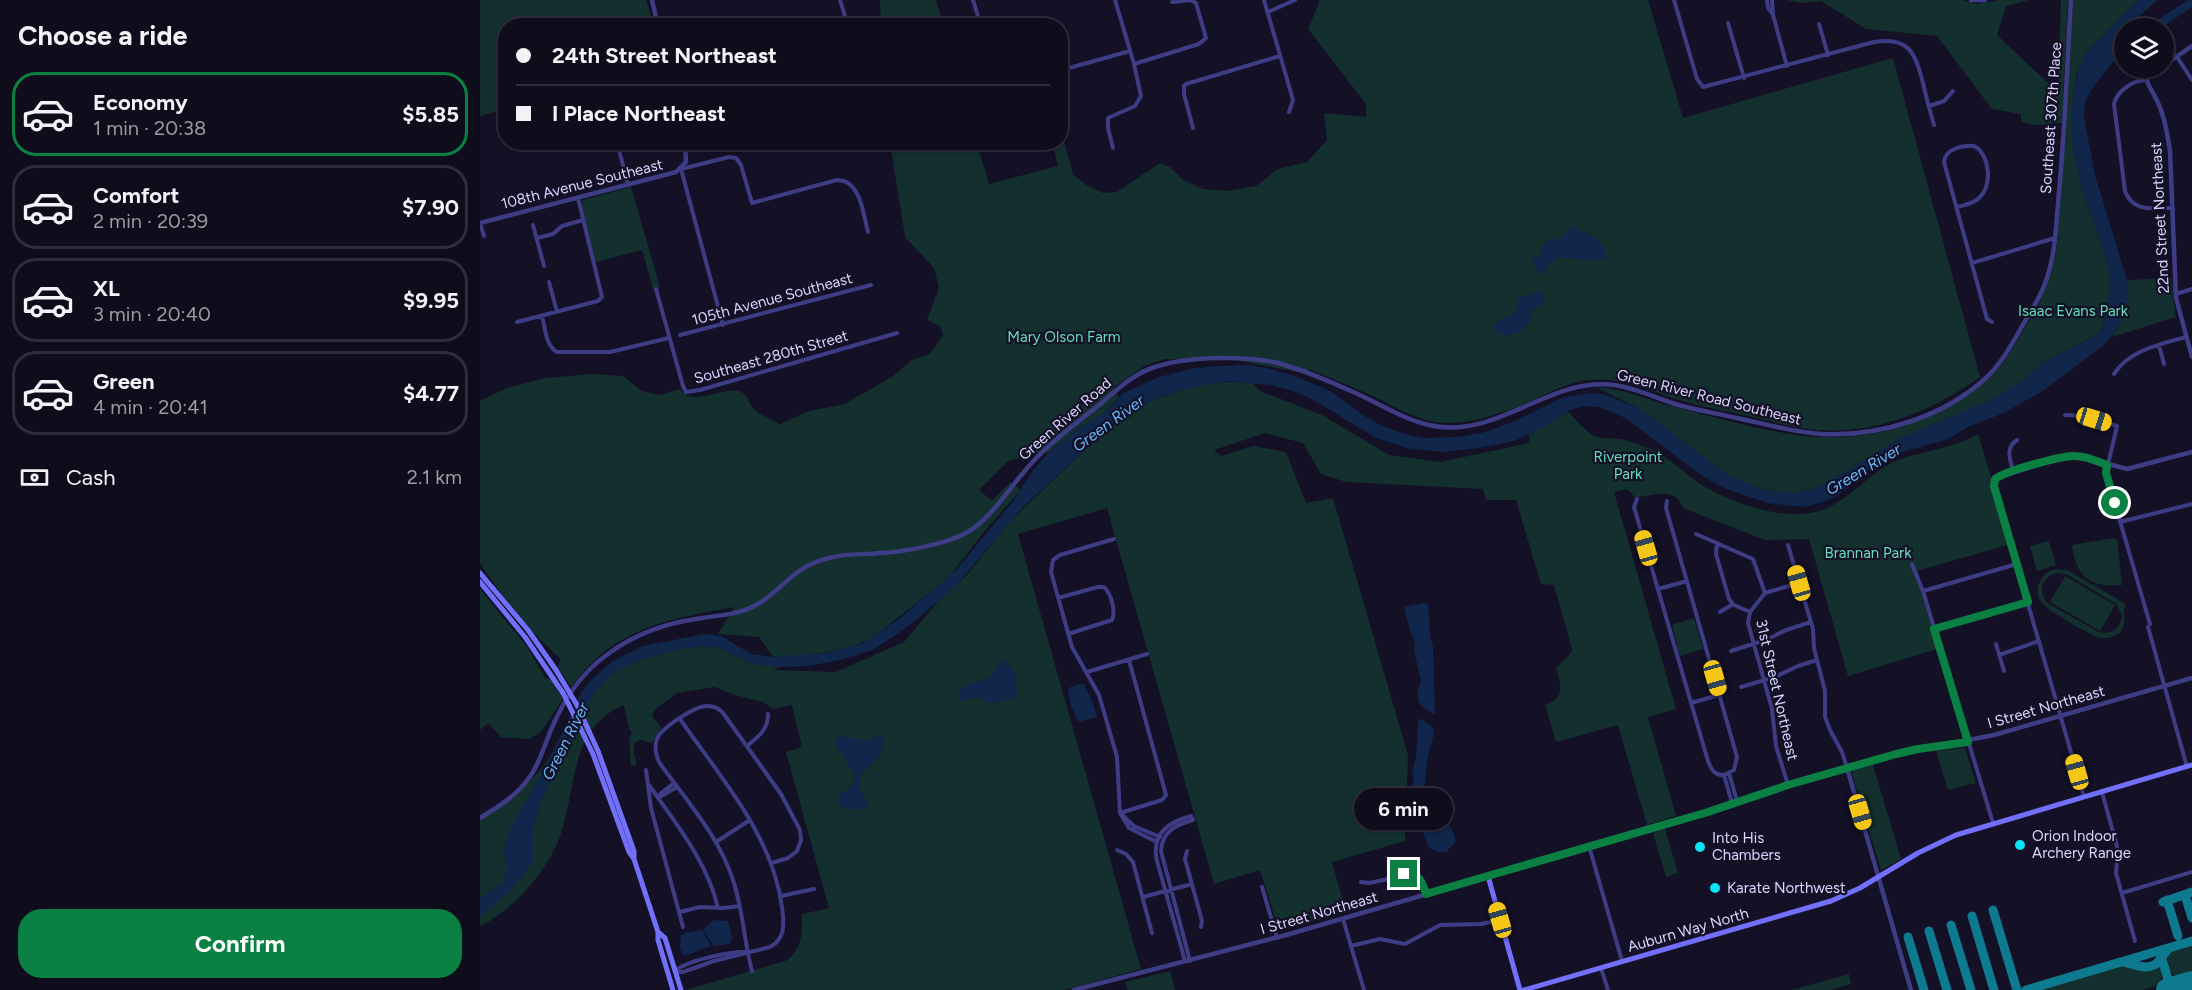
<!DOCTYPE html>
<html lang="en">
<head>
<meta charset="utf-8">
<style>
  body { margin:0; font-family:Figtree,sans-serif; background:#1d1a29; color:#f1f3f6; height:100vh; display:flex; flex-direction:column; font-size:22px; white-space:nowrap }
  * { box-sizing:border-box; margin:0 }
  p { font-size:20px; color:#9b9ba3 }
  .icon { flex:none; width:33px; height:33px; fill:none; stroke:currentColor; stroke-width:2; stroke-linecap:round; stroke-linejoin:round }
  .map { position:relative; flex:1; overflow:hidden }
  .drawer { display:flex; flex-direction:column; background:#0f0c1c; width:480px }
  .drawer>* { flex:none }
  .banner { position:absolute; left:18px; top:18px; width:570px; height:132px; border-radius:24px; box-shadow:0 3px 9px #0003,0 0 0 2px #2f2c3b; display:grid; align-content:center; height:132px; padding:0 18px; background:#0f0c1c }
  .fabs { position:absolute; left:1634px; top:18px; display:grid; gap:12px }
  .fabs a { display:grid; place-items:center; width:60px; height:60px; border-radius:50%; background:#0f0c1c; box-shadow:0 3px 9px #0003,0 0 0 2px #2f2c3b; font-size:30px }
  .end { position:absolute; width:27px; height:27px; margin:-14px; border:8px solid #0b8043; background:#fff; box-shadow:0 0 0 3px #fff }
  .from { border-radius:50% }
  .bubble { position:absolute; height:42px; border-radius:21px; background:#0f0c1c; box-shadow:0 3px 9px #0003,0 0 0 2px #2f2c3b; font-size:20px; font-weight:700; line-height:42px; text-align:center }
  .car { position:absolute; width:18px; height:36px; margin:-18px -9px; border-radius:8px; box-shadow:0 0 4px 2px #0007; background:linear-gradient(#f5c518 24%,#345 0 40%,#f5c518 0 76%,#345 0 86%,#f5c518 0) }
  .banner b { display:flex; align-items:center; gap:21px; height:57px; font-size:22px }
  .banner b+b { border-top:2px solid #2f2c3b }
  .banner i { width:15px; height:15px; background:#f1f3f6 }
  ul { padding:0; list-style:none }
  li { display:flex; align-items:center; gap:18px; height:84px; margin:0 12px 9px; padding:0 6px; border:3px solid #2f2c3b; border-radius:24px }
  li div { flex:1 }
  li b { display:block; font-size:22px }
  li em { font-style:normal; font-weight:700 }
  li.active { border-color:#0b8043 }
  li>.icon { width:54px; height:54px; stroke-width:1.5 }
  h2 { padding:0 18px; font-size:27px; line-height:72px }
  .pay { display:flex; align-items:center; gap:15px; height:66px; padding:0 18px; font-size:22px }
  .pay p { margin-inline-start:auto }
  .button { display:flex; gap:12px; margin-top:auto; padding:12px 18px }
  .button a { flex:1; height:69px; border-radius:24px; background:#0b8043; color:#fff; font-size:24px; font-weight:700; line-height:69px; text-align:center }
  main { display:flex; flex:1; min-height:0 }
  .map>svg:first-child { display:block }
  .green { fill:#13302f; fill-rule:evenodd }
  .water { fill:#10274b }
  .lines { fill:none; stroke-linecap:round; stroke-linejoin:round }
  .taxiway { stroke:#0e7a8f; stroke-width:9 }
  .runway { stroke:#0e7a8f; stroke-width:24 }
  .minor { stroke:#3e3c84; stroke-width:4 }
  .tertiary { stroke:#3e3c84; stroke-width:4.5 }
  .secondary { stroke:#7270fb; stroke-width:5 }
  .secondary-bridge { stroke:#7270fb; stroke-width:5 }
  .route { stroke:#0b8043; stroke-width:8 }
  .poi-dot { fill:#08e4f8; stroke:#141026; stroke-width:2 }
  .labels { text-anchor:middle; stroke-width:4.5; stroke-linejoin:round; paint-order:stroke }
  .street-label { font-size:15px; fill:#dad6fe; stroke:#141026 }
  .park-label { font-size:15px; fill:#64ddbd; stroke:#141026 }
  .poi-label { font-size:15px; fill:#dad6fe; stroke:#141026; text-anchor:start }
  .water-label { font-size:16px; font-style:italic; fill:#67b9fb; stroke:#141026 }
</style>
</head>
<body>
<main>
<section class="drawer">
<h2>Choose a ride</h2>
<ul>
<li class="active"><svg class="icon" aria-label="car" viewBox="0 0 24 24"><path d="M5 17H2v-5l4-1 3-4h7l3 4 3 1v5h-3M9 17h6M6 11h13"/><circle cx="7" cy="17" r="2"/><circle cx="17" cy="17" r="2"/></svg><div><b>Economy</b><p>1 min · 20:38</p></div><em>$5.85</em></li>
<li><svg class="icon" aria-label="car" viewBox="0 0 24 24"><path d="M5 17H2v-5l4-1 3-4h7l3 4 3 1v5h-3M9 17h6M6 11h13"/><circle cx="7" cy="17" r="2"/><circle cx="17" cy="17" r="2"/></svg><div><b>Comfort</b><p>2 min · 20:39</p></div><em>$7.90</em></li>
<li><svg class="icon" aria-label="car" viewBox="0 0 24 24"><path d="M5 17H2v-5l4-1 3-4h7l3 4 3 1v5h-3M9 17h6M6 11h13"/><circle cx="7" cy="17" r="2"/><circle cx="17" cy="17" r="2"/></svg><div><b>XL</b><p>3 min · 20:40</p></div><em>$9.95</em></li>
<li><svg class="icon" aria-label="car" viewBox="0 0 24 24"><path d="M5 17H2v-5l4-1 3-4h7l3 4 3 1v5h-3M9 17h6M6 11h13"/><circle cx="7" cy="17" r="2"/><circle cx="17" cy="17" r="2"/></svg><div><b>Green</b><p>4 min · 20:41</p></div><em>$4.77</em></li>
</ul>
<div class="pay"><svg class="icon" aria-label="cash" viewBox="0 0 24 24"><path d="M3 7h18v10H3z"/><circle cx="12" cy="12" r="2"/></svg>Cash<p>2.1 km</p></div>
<div class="button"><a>Confirm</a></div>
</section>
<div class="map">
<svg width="1712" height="990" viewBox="0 0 1712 990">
  <rect width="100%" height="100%" fill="#141026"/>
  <path class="green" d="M0,0H166L174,25L26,26L25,109L0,116Z
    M400,0H456L463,25H401Z
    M840,0H1168L1203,118L1413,58L1500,377C1449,413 1391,437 1326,429C1307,426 1288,421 1269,416C1246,411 1224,407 1202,401C1177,394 1154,382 1128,380C1091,376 1063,398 1029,410C1009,417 985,424 963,423C938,421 913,406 891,395C870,386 849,377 828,369L829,374L754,360L685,359L664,366L633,388L639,397L624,413L604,425L569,452L528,461L499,490L512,501L530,482L541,490L506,529L469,577L391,639L365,649L324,656L293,657L279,637L238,634L254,607C186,620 135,627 91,687L78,667L81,659C51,633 21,596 0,563V401L27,388L66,378L111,374L143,376L162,391L179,395L200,389C212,407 239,388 257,391C268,392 268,404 275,410C282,416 292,420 300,424L329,411L365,404L382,394L413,376L432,360L450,354L463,335L460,326L447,320L459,288L454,268L425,237L410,143H497L509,184L578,166L572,143L580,142L581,131L593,174L606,185L623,193L637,192L680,163L690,167L703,180L723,189L748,191L776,186L798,169L827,162L847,140L844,113L886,117V104L828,29Z
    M1306,0H1481L1497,4L1519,0H1549L1526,6L1517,35L1570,85L1578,84L1581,0H1588L1582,123L1555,125L1541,122V114L1512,109L1457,36L1386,29L1341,1L1324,3Z
    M1593,0H1658L1606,53L1597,73L1592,106L1593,148L1603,191L1626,257L1629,271L1630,289L1623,327L1618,334L1567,360L1534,387L1510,401L1419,439L1338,488L1314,493L1283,490L1246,474L1160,409L1116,387C1146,389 1167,400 1195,407C1233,417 1272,428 1311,434C1370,444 1430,431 1481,399C1492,391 1504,385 1513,374C1526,361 1534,345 1544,329C1561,302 1572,277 1577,245Z
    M151,187L180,287L173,289L162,250L116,262L101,205L103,200Z
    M1692,278L1693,299L1696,317L1632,337C1644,318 1650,302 1647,280Z
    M738,382H772L780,391L842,415L909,455L960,462L1050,443L1049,435L1087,411C1095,418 1104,430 1114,436C1120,439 1133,438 1141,439C1153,442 1164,446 1175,451C1192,460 1204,473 1219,483C1249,503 1310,524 1345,509C1370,499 1390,472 1416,461C1443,450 1473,449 1498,434L1531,544L1437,571L1460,648L1368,676L1329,539L1285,540L1203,508C1194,484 1172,498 1155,497L1147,489L1134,492L1196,709L1168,717L1196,816L1167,825L1138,725L1076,742L1065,705C1086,696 1081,688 1076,668L1091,653L1092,649L1074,585L1061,584L1036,500H1006L1003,489L866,482L841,474L823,443L785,433L734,450L741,456L773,446L806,452L826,503L853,498L928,755L925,841L852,862L866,912L799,931L780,870L734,884L627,508L538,534L661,969L584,990H206L308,960C323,945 322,933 322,914L349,908L306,752L322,747L312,705L293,709L283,702L255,695L235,687L197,693L174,710L172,716L181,728L172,743L161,740L154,743V753L157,765L151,766L149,739L152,733L149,729L144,705C88,727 97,792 79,839C65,873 34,910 0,926V818C27,800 60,779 74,749L90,743C94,719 113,688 133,673C152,658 205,643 230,646C241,647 250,653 260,658C273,664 286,666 300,667L293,670L356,672L424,642L464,594L486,576L532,519L621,435L645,415L671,401L705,388Z
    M1634,538L1637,540L1642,585C1609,588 1596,576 1592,545Z
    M1569,541L1576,565L1557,571L1550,546Z
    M1575,569L1587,570L1646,604C1641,614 1649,625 1638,634C1633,637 1626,639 1620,638C1612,636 1570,612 1564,605C1551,593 1559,574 1575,569ZM1578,573L1588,575L1636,604L1642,616C1640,629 1631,635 1619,632L1567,603C1557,590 1562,576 1578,573Z
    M1585,576L1635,605L1620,631L1570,602Z
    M0,589L48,648L65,678L72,680L83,699L61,732L49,739L21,737L8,723L0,730Z
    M1214,618L1223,649L1200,656L1192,625Z
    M1485,748L1496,783L1468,790L1456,751Z
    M1393,765L1421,859L1401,870L1371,771Z
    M1185,829L1198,873L1186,877L1173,833Z
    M1712,944V975L1695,978L1688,967L1687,954L1689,951Z
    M1641,964L1659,970L1679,965L1681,968L1682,978L1677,985L1663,990H1560Z
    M690,971L695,990H648L645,982Z
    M1369,974L1371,984L1351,990H1311Z"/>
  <path class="water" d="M1658,0H1677L1637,37V42H1644V53L1632,63L1611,90L1605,102L1604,118L1615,175L1647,280C1651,305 1642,326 1625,344L1566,389L1524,413L1490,426L1468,439L1412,455L1396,465L1357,496L1340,503L1322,507L1287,503L1244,488L1218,473L1145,418L1119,407L1104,406L1090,410L1061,429L1034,441L999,448L962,452L927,448L896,438L832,399L816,392L791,385L748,381L717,386L685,395L658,407L634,423L541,509L476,586L430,625L393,650L360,660L328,666L300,667L274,664L239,648L222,646L195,650L160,660L133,673L114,694L101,716L93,732L87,755L73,777L61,803L54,824L53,861L30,892L0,916V898L23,883L27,866L23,851L28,833L65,768L101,693L110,681L131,662L163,646L225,634L241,636L271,654L292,657L346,653L384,643L420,618L476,570L533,501L554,469L569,452L604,425L627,411L643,393L679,377L715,368L741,366L768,365L791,369L818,377L852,392L885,416L902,426L928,435L944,438L978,437L1006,432L1037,420L1084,397L1111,393L1124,394L1160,409L1246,474L1283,490L1314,493L1338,488L1419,439L1515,398L1540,382L1567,360L1613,337L1623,329L1630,289L1629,271L1626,257L1603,191L1593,148L1591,118L1594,91L1599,67L1606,53Z
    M1708,0H1712V7L1681,28H1665Z
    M1092,227C1107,233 1128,240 1126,258L1125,260L1111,259L1108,261L1079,257L1066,267L1064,274H1059L1052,261L1053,257L1060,258L1062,247L1070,239H1080Z
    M1056,291L1063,293L1064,302L1052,311L1049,324L1040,331L1029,336L1017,332L1014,326C1021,316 1031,317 1038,309V298L1053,294Z
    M944,603L948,604L950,637L953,647L955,712L954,715L941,706L939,702L937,692L941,682L934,650L935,640L931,634L924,607Z
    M526,660L533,670L538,690L534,698C521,701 510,707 498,697L482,701L479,699L478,693L485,686L511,677L520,661Z
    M600,684H604L613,703L617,717L598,722L591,706L588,688Z
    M941,718L953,728L954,734C947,754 945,776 944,797L960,818L968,822L975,837V843L966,852H958L949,848L930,799L934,777L932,770L936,759L938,722Z
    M398,734L404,737C402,755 396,763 381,773C379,785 378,794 388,801L386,808L370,810L359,805V796L374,784L375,775L354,742L358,736L390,741Z
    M234,920L248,921L252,937L250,944L234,946L223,930Z
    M222,930L231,946L204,956L200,948L201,935L209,932Z"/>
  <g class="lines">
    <path class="taxiway" d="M1705,895L1712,918
      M1687,900L1698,936
      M1683,902L1712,892
      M1513,910L1537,990
      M1492,916L1514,990
      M1471,925L1491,990
      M1449,931L1467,990
      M1428,937L1444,990
      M1681,956L1691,989
      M1643,962C1655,964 1669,973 1680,960C1683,956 1685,952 1689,948
      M1546,990L1712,941"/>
    <path class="runway" d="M1688,990L1712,983"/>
    <path class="minor" d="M360,0L368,26
      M493,0L501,26
      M784,0L813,100L809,112
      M1194,0L1217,79L1223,87L1394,42C1429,36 1435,53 1443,83C1446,97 1450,111 1454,125
      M1287,0L1288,8L1293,14
      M1292,0L1293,15L1307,66
      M788,12L815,0
      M1248,23L1264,78
      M1339,24L1348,55
      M1697,57L1712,80
      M654,64L719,44L726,38L716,3L711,0L692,2
      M589,68L650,51
      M1666,80C1653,80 1637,91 1634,104L1645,191C1653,213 1674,208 1693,208
      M1449,106L1464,101L1473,91
      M713,128L704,94V86L706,84L800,56
      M137,142L148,185
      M633,148L628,128V118L655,106L661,96L654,64L635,0
      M1477,207C1484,205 1493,204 1499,198C1513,186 1510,154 1494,146C1482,145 1465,149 1464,162L1507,319L1512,322
      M0,223L4,236
      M53,225L64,266
      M57,238L73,234L82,226L103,220
      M1492,263L1575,238
      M69,282L77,312
      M176,289L203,386L206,392L220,390L417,333
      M1696,294L1712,289
      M62,316C65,327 66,347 77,352H130L189,338
      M37,322L118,301L122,297L98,198
      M243,325L201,169L249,157L256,158L261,165L272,203L357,180C381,180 383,214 388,232
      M200,335L391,285
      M1679,345L1684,364
      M1634,374C1649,350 1681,344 1706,337
      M1585,415L1606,416L1637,426L1626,473L1670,624
      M1533,471C1530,459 1525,448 1537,440
      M1516,478L1514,487L1604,797
      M1157,499L1154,507L1228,761C1231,769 1235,776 1244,775
      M1187,501L1186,508L1257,757L1254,770L1244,775
      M1640,522L1712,504
      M1216,534L1273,559L1285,593
      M634,539L580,555L573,560L571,572L592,647L619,695L637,757L640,813L682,800L686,795L649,660
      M1237,543L1236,554L1249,599L1254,605L1270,612L1268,623L1292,709L1296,746L1308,785
      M1308,545L1333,629L1334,648L1345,691V717L1350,730L1362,752L1367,768
      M1432,564L1443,591L1513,823
      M1178,589L1207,581
      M1443,591L1537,564
      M578,598L618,587H624C631,593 636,611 632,620L588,634
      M1240,612L1253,604
      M1270,612L1285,593L1319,583
      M1668,627L1707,767
      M1454,629L1548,602
      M1516,644L1524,671
      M1251,651L1288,639L1306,630L1331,622
      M1519,655L1559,641
      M607,672L667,654
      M1261,687L1295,677L1318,666L1337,660
      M1211,703L1239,695
      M267,746C278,737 288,730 288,714
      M166,770L171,808L203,927
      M1249,773L1257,801
      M1244,775L1252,803
      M194,783L181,793L178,798L197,787
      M169,785C196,824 227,861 238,908
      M1622,792L1638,850L1636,873L1655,941
      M236,842L270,820
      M677,842L649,828L640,813L654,826L680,837
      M1109,846L1142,961
      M637,850L646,854L653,862L672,933
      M707,851L705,859L722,921L721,927
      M881,882L889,883L932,874L943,882L946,894
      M782,887L797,938
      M1642,893L1712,872
      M301,896L334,889
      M663,897L712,884
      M200,912L220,907L244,908L260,906
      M863,919L884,990
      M871,946L900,939L925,944L960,925L1001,924L1020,920
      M705,961L677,861C671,835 688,822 711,816L713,820C695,825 682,832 681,851L710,961
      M1121,968L1128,990
      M195,971C206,961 250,951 266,952
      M272,971C264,941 263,910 253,880C239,836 205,799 179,762C176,755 174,747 177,739C181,728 215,706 227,706C233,706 239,708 243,713L301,794L320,830L321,840L317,851L308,858L292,863
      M196,972H203L234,961L290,947C306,939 304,922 302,907C292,834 240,777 200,719"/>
    <path class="tertiary" d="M172,0L178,26
      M1491,0H1505
      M1683,66L1712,46
      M1682,68L1667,77C1666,84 1671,88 1674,95C1684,112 1687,132 1690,151L1696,298L1712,357
      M0,223L196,172L206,162L205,142
      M1516,478L1587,456L1602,457L1647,469L1712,452
      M1367,768L1431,990
      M0,818C18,807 36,796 49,778C60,763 64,746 71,730C83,701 102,672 128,654C153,635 186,623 216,619C237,615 260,615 278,604C306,587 312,567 349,558C366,553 384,555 401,553C423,552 465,544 484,534C506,524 527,492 543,473C563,448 589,429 614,409C633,394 651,374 675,367C708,356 768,355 802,364C825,371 849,381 871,391C897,402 922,419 949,425C1016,441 1069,376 1134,385C1155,388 1174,397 1195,404C1215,410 1236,413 1257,418C1285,424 1312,432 1341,434C1399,437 1465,417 1508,376C1523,361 1533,342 1544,323C1551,311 1559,299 1564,286C1576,257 1576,223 1579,192C1585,128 1587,64 1591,0
      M594,990L806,935L1185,825L1308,785L1416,754L1514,735L1712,678"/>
    <path class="secondary" d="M0,573L48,630L76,670
      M0,582L45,637L83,693
      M118,751L154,851V859
      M113,754L149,852L154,859L178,932V940L193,990
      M1008,876L1040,990
      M178,932L185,938L201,990
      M1044,990L1351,901L1380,888L1438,853L1476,835L1712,765"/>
    <path class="secondary-bridge" d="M76,670L97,705L118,751
      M83,693L113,754"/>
  </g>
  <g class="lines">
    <path class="route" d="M924,874C939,873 942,881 946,894L1228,812L1308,785L1416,754L1438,749L1488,742L1454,629L1548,602L1514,486L1515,479C1525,471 1583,455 1595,456C1606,456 1617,461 1627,465L1626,473L1635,503"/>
  </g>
  <g class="poi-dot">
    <circle cx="1540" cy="845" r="6"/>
    <circle cx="1220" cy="847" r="6"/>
    <circle cx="1235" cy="888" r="6"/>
  </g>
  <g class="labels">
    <g class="street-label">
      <text transform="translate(1571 118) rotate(-86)" y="5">Southeast 307th Place</text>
      <text transform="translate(102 184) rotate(-14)" y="5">108th Avenue Southeast</text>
      <text transform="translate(1680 218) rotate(-93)" y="5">22nd Street Northeast</text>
      <text transform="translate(292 299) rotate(-15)" y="5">105th Avenue Southeast</text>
      <text transform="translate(291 357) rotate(-16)" y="5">Southeast 280th Street</text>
      <text transform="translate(1229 397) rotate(14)" y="5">Green River Road Southeast</text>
      <text transform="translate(585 419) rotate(-41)" y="5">Green River Road</text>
      <text transform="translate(1297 690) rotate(77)" y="5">31st Street Northeast</text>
      <text transform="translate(1566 707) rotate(-16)" y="5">I Street Northeast</text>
      <text transform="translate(839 913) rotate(-16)" y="5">I Street Northeast</text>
      <text transform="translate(1208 930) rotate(-16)" y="5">Auburn Way North</text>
    </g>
    <g class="park-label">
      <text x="1593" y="316">Isaac Evans Park</text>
      <text x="584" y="342">Mary Olson Farm</text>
      <text x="1148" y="462">Riverpoint<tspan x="1148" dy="17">Park</tspan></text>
      <text x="1388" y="558">Brannan Park</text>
    </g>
    <g class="poi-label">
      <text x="1552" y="841">Orion Indoor<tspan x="1552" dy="17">Archery Range</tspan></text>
      <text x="1232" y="843">Into His<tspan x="1232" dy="17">Chambers</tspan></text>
      <text x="1247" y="893">Karate Northwest</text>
    </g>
    <g class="water-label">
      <text transform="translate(628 423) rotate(-36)" y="6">Green River</text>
      <text transform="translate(1383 469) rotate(-31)" y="6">Green River</text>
      <text transform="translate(85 741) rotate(-63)" y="6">Green River</text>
    </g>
  </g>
</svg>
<div class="fabs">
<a><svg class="icon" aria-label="layers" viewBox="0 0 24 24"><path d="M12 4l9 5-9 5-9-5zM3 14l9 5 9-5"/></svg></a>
</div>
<i class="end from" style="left:1635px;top:503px"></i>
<i class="end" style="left:924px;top:874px"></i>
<div class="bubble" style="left:874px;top:788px;width:99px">6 min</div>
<i class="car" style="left:1614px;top:419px;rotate:107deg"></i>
<i class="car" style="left:1166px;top:548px;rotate:344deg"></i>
<i class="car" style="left:1319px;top:583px;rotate:344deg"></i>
<i class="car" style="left:1235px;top:678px;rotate:164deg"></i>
<i class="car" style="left:1597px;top:772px;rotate:344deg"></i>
<i class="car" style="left:1380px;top:812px;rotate:164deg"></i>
<i class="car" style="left:1020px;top:920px;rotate:344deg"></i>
<div class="banner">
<b><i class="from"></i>24th Street Northeast</b>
<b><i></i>I Place Northeast</b>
</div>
</div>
</main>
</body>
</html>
